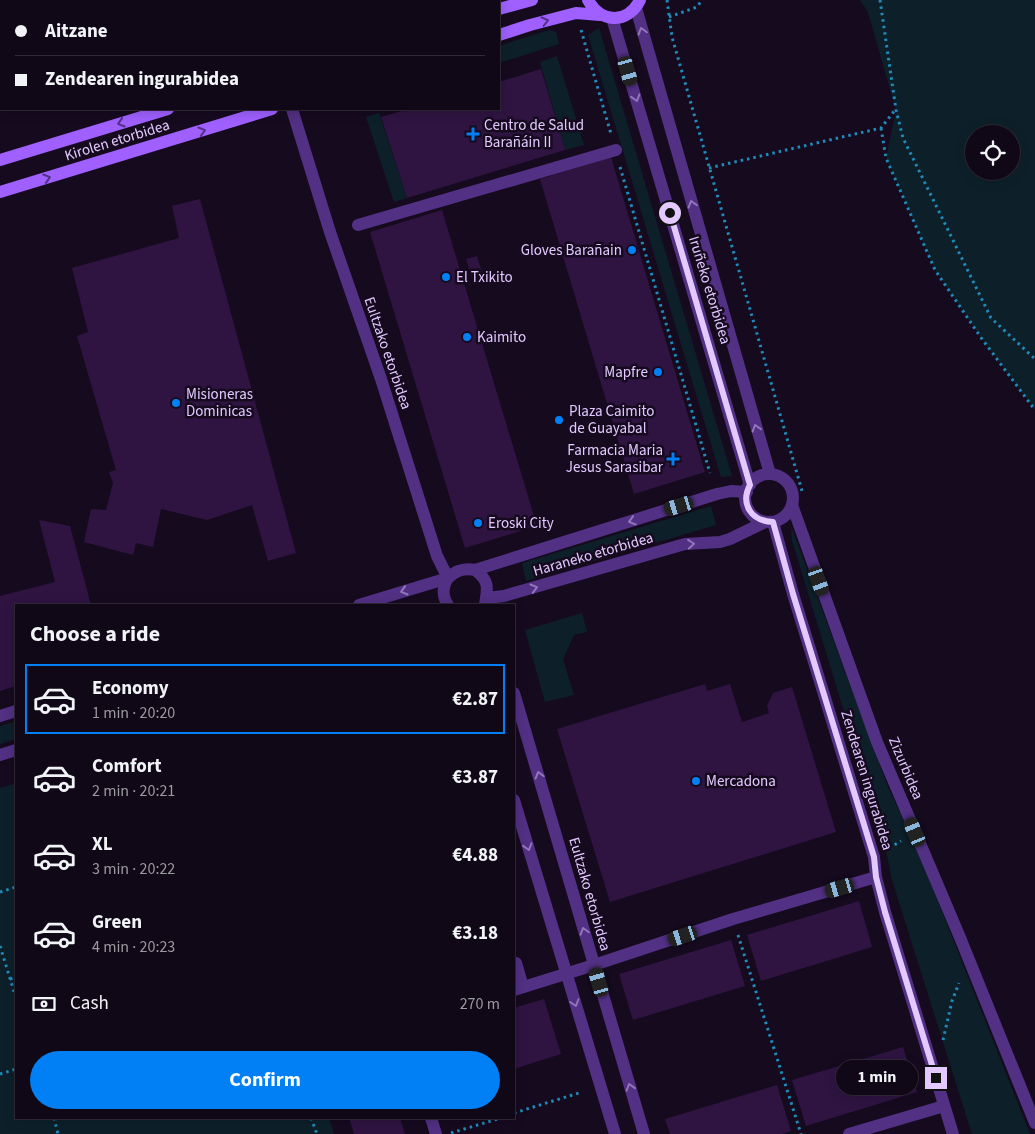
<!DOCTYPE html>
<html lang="en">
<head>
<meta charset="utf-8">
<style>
  body { margin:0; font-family:"Source Sans 3",sans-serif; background:#1e1624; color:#f1f3f6; height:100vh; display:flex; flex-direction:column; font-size:19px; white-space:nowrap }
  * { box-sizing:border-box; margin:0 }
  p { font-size:16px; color:#9c9aa1 }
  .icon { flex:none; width:28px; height:28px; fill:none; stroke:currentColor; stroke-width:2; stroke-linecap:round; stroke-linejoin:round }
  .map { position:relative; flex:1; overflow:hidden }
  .details { position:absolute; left:15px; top:604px; width:500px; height:515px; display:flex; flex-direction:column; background:#100817; border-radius:0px; box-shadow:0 2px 12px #0003,0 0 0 1px #302936 }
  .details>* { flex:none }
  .hud { position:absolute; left:0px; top:0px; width:500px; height:110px; box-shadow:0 2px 12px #0003,0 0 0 1px #302936; display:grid; align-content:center; height:110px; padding:0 15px; background:#100817 }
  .controls { position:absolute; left:965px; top:125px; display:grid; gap:10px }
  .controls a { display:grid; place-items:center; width:55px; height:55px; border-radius:50%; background:#100817; box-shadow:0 2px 12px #0003,0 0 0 1px #302936; font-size:25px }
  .end { position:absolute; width:22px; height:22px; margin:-11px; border:6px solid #e3c9ff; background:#111; box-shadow:0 0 0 2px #111 }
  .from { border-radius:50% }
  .bubble { position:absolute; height:35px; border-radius:18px; background:#100817; box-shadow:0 2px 12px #0003,0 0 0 1px #302936; font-size:16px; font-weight:700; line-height:35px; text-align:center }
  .car { position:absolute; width:15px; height:30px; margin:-15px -8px; border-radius:6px; box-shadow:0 0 4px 1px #0007; background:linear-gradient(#222 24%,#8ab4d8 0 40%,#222 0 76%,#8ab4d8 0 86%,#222 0) }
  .hud b { display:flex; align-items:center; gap:18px; height:48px; font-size:19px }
  .hud b+b { border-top:1px solid #302936 }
  .hud i { width:12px; height:12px; background:#f1f3f6 }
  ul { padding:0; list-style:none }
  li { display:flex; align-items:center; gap:15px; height:70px; margin:0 10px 8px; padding:0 5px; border:2px solid transparent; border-radius:0px }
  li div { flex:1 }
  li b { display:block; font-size:19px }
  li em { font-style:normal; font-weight:700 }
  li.active { border-color:#0080f4 }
  li>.icon { width:45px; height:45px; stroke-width:1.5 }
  h2 { padding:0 15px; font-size:22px; line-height:60px }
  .pay { display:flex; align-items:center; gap:12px; height:55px; padding:0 15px; font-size:19px }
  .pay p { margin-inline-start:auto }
  .cta { display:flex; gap:10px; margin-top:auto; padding:10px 15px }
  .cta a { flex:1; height:58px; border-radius:30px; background:#0080f4; color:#fff; font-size:20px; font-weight:700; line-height:58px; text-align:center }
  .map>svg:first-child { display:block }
  .green { fill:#0d202a; fill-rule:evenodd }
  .building { fill:#2f1442 }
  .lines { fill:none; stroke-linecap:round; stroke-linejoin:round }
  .path { stroke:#208bbb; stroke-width:3; stroke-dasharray:2.5 4; stroke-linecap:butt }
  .service { stroke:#523084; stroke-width:12 }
  .pedestrian { stroke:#523084; stroke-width:12 }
  .minor { stroke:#523084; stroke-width:12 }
  .tertiary { stroke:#523084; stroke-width:12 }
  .secondary { stroke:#9f60ff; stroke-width:12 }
  .oneway { stroke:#543184 }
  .oneway2 { stroke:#9375bb }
  .route { stroke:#e3c9ff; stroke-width:6 }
  .poi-dot { fill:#0080f4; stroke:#160a1f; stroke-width:2 }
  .labels { text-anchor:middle; stroke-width:5; stroke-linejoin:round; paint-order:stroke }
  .poi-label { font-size:15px; fill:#e3c9ff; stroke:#160a1f; text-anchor:start }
  .street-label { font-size:15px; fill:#e3c9ff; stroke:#160a1f }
</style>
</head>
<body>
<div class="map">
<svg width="1035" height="1134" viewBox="0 0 1035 1134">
  <rect width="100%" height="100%" fill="#160a1f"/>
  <path class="green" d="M860,0H1035V410L982,339L935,270L886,158L896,110L868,12ZM974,134H1011V171H974Z
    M599,28L732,476L721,477L588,35Z
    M549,30L556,32L559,44L499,63V46Z
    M557,56L584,145L565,150L540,62Z
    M379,113L407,198L394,202L366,117Z
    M711,506L716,525L526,581L522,563Z
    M791,526L888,787L918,851L1030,1134H972L892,880L886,850L792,540Z
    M582,613L587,632L574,635L563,659L574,695L545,702L525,630Z
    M16,721V739L0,744V726Z
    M16,783V1118H329L334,1134H0V788Z"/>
  <path class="building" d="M541,69L565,150L407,198L381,117L409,109H499V82Z
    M611,157L705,472L634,494L540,179Z
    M200,199L296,553L268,561L252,505L207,520L161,509L153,547L136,543L133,555L84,542L91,509L106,510L113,483L109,472L116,470L77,336L88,332L72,268L179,238L172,206Z
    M442,210L537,526L465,548L370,232Z
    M477,256L483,275L472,278L466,259Z
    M39,520L70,526L91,605H16V686L0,691V596L55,582Z
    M705,684L707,691L730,684L742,722L769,713L767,706L773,693L792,687L836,832L610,902L557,729Z
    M859,901L872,947L761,981L747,935Z
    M731,940L745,986L633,1020L619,974Z
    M544,999L561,1054L514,1069V1008Z
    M903,1047L917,1092L806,1126L792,1080Z
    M777,1085L791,1131L782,1134H670L665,1119Z
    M349,1118H400L405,1134H354Z"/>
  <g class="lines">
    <path class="path" d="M667,0L672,37L802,491
      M880,0L896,110L903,138L991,318L1035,359
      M669,17L697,7L702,0
      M581,30L611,134
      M881,128L886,158L935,270L982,339L1035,410
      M620,167L710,473
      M709,168L881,128L895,110
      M889,848L901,841
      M0,892L16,887
      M738,935L801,1134
      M0,946L16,998
      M10,979L16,977
      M943,1040L952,1001L959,983
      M0,1074L16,1069
      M514,1113L582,1092
      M54,1118L58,1134
      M311,1118L317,1134
      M451,1133L501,1118"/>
    <path class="service" d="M516,963L523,987"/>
    <path class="pedestrian" d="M107,0V1
      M449,0L450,1
      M358,225L616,150
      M849,1134L944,1106"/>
    <path class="minor" d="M292,109L330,232L381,379L437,556L448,578
      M792,505L877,742L959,935L1035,1123
      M773,522L793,594L874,857L876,877L885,912L953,1134
      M475,570C491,582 487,589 485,605
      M448,578C442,588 442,596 448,605
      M487,598L504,596L685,544L720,542L730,539L765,522
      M359,605L448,578C456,570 464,568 475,570L717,494L731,491L747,492
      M514,693L644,1134
      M0,716L16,711
      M0,755L16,750
      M514,800L615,1134
      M514,990L594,965L733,919L876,877
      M431,1118L436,1134"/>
    <path class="tertiary" d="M636,8L770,474
      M612,18L750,485
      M745 498a24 24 0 1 1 48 0a24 24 0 1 1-48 0Z"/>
    <path class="secondary" d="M588,0C601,24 628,24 640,0
      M499,9L532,0
      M499,35L530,25L576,13L600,15
      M0,160L168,109
      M0,192L272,109"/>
  </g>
  <defs><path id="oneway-chevron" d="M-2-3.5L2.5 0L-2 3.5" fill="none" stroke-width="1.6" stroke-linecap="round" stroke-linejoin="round" transform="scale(1.25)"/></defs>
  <g class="oneway">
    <use href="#oneway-chevron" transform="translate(545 21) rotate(-14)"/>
    <use href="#oneway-chevron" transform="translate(121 123) rotate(163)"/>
    <use href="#oneway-chevron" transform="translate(202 131) rotate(-17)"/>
    <use href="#oneway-chevron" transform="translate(47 178) rotate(-17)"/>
  </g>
  <g class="oneway2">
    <use href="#oneway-chevron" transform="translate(642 31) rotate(-106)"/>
    <use href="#oneway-chevron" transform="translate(636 98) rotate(73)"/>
    <use href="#oneway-chevron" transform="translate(692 204) rotate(-106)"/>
    <use href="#oneway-chevron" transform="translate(756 428) rotate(-107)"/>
    <use href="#oneway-chevron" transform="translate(632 521) rotate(163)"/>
    <use href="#oneway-chevron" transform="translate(691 544) rotate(-5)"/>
    <use href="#oneway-chevron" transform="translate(534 588) rotate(-16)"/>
    <use href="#oneway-chevron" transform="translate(404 591) rotate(163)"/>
    <use href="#oneway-chevron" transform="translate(539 775) rotate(-106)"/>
    <use href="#oneway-chevron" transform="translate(528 847) rotate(73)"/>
    <use href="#oneway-chevron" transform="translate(584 931) rotate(-106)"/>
    <use href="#oneway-chevron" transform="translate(575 1003) rotate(72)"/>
    <use href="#oneway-chevron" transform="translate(630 1087) rotate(-107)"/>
  </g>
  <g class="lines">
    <path class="route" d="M670,213L750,485C740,504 751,521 773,522L793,594L874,857L876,877L885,912L936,1078"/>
  </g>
  <g class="poi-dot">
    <path d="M470.5 126.5h5v5h5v5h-5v5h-5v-5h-5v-5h5z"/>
    <circle cx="632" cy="250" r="5"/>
    <circle cx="446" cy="277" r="5"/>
    <circle cx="467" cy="337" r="5"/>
    <circle cx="658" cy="372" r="5"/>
    <circle cx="176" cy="403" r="5"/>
    <circle cx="559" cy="420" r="5"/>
    <path d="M670.5 451.5h5v5h5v5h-5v5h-5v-5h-5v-5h5z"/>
    <circle cx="478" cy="523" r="5"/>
    <circle cx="696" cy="781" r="5"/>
  </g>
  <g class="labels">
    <g class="poi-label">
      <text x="484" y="130">Centro de Salud<tspan x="484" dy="17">Barañáin II</tspan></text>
      <text x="622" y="255" text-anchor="end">Gloves Barañain</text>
      <text x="456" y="282">El Txikito</text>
      <text x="477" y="342">Kaimito</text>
      <text x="648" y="377" text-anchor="end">Mapfre</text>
      <text x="186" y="399">Misioneras<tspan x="186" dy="17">Dominicas</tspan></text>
      <text x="569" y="416">Plaza Caimito<tspan x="569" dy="17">de Guayabal</tspan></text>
      <text x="663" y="455" text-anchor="end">Farmacia Maria<tspan x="663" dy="17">Jesus Sarasibar</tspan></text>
      <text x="488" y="528">Eroski City</text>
      <text x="706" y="786">Mercadona</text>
    </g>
    <g class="street-label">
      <text transform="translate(117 140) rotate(-17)" y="5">Kirolen etorbidea</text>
      <text transform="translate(710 290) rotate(73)" y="5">Iruñeko etorbidea</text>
      <text transform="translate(388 353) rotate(71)" y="5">Eultzako etorbidea</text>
      <text transform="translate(593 554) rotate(-16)" y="5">Haraneko etorbidea</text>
      <text transform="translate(906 768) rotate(67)" y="5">Zizurbidea</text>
      <text transform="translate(867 780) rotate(73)" y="5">Zendearen ingurabidea</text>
      <text transform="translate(590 894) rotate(74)" y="5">Eultzako etorbidea</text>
    </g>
  </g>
</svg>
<div class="controls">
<a><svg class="icon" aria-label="locate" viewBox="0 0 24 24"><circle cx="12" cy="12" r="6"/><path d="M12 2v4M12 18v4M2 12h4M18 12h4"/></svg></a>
</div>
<i class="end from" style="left:670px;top:213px"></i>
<i class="end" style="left:936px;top:1078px"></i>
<div class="bubble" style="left:836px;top:1060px;width:82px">1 min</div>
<i class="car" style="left:628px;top:71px;rotate:164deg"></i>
<i class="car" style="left:679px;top:506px;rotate:253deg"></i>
<i class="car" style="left:819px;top:581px;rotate:160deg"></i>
<i class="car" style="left:915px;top:832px;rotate:337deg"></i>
<i class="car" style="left:840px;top:888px;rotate:254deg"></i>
<i class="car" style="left:683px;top:936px;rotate:252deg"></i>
<i class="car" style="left:599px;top:982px;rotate:344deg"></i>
<div class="hud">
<b><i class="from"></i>Aitzane</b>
<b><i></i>Zendearen ingurabidea</b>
</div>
<section class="details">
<h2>Choose a ride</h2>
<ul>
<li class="active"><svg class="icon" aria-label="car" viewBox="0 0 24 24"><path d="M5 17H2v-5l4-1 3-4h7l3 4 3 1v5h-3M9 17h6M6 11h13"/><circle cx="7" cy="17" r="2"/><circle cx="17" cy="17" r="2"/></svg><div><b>Economy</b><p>1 min · 20:20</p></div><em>€2.87</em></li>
<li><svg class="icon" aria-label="car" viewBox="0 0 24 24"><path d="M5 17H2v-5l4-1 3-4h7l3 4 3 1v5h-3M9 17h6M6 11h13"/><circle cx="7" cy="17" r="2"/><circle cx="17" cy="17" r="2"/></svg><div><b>Comfort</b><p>2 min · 20:21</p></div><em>€3.87</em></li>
<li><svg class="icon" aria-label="car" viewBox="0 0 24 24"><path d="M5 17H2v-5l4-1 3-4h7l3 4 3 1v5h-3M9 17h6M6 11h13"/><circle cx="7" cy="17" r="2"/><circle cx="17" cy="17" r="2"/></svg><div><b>XL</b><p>3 min · 20:22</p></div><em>€4.88</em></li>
<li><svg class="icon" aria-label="car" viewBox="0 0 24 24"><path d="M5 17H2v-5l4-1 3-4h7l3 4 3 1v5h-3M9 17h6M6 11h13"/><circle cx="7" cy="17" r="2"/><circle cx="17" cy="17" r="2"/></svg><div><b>Green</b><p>4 min · 20:23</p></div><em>€3.18</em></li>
</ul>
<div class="pay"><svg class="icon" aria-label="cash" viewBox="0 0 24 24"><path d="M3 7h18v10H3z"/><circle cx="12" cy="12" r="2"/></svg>Cash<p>270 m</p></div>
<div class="cta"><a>Confirm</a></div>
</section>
</div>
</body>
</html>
